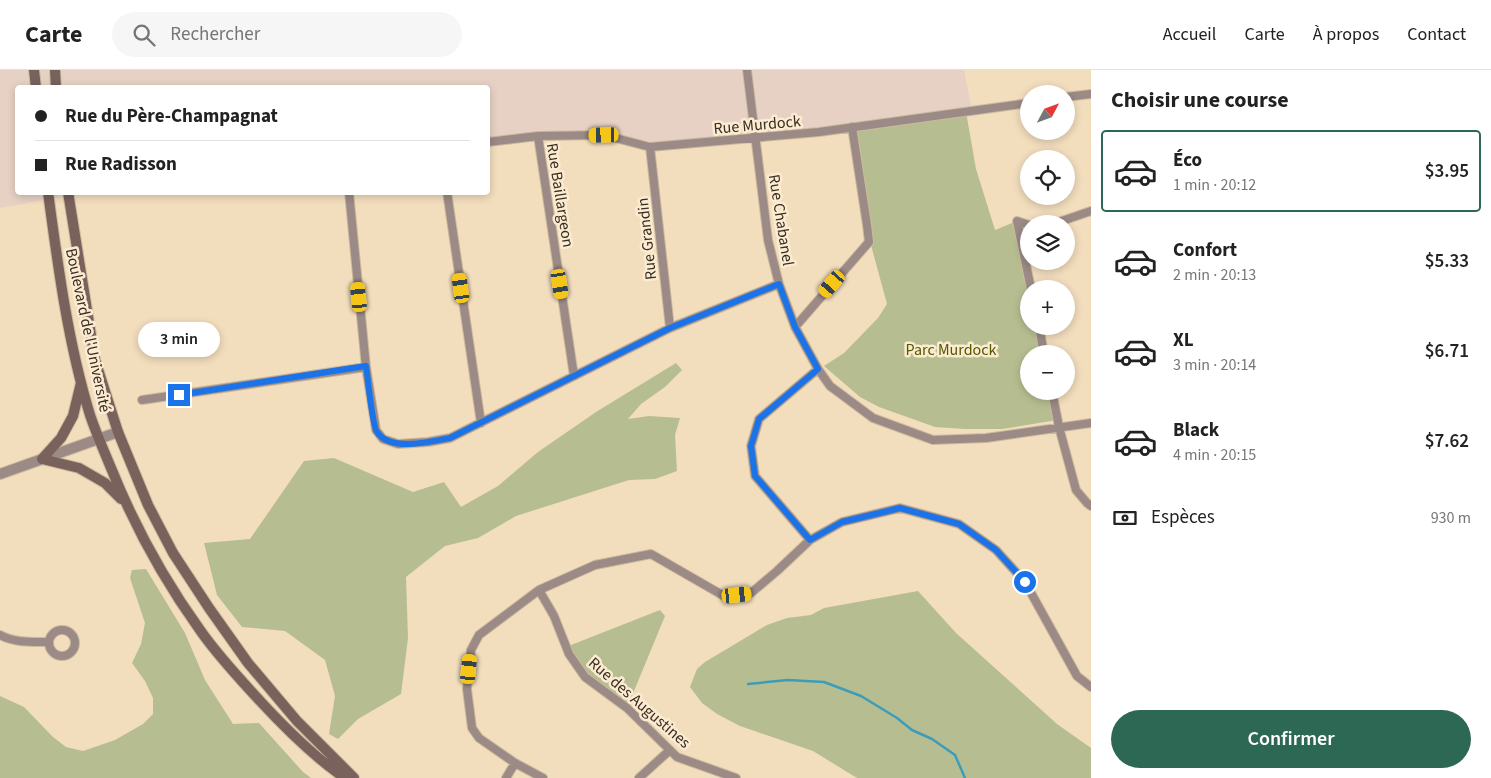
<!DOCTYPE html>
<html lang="fr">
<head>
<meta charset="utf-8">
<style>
  body { margin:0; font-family:"Source Sans 3",sans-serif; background:#f6f6f6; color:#222; height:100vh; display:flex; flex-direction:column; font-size:19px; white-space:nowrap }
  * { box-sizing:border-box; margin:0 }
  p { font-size:16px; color:#767676 }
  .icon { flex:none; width:28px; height:28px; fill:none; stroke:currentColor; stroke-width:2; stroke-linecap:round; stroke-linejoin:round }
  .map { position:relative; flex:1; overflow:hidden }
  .panel { display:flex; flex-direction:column; background:#fff; width:400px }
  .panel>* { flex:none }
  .guide { position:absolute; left:15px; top:15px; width:475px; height:110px; border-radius:5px; box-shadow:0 2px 8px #0003; display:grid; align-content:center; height:110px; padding:0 20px; background:#fff }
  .needle { width:32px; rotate:49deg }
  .controls { position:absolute; left:1020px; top:15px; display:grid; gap:10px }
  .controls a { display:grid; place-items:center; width:55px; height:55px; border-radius:50%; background:#fff; box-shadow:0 2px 8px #0003; font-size:25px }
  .end { position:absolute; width:22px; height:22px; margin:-11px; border:6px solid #1a73e8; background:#fff; box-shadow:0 0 0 2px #fff }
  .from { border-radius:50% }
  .bubble { position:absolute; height:35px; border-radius:18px; background:#fff; box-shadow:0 2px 8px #0003; font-size:16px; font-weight:600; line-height:35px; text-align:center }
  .car { position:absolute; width:15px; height:30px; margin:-15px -8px; border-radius:6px; box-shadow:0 0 4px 1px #0007; background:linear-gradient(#f5c518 24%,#345 0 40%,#f5c518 0 76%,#345 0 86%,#f5c518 0) }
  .guide b { display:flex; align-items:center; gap:18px; height:48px; font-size:19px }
  .guide b+b { border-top:1px solid #e0e0e0 }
  .guide i { width:12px; height:12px; background:#222 }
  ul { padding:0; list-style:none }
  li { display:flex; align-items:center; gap:15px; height:82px; margin:0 10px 8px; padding:0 10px; border:2px solid transparent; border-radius:5px }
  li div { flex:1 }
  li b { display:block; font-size:19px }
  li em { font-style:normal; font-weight:600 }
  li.on { border-color:#2c6853 }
  li>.icon { width:45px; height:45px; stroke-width:1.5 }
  h2 { padding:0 20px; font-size:22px; line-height:60px }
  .pay { display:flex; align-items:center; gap:12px; height:55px; padding:0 20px; font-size:19px }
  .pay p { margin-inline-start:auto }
  .button { display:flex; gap:10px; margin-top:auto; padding:10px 20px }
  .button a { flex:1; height:58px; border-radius:30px; background:#2c6853; color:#fff; font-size:20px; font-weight:600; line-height:58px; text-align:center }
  header { display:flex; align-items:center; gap:30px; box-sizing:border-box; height:70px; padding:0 25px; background:#fff; border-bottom:1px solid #e0e0e0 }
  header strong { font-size:24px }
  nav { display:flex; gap:28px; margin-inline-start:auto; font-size:18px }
  .search { width:350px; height:45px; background:#f6f6f6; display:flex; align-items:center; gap:12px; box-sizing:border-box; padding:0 18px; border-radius:28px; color:#767676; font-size:19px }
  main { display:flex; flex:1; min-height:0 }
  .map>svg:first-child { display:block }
  .commercial { fill:#e7d1c4 }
  .green { fill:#b6be91 }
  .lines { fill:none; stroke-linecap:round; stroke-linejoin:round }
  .stream { stroke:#3d9cb9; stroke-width:2.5 }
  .minor-casing { stroke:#ccba9e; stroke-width:10 }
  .tertiary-casing { stroke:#ccba9e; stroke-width:12 }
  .secondary-casing { stroke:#ccba9e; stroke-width:12 }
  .minor { stroke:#9b8a86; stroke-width:8 }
  .tertiary { stroke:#9b8a86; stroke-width:10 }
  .secondary { stroke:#79615c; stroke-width:10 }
  .route { stroke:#1a73e8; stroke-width:6 }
  .labels { text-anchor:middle; stroke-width:5; stroke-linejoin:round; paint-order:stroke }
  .street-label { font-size:16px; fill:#362e22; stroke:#fcebd1 }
  .park-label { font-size:16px; fill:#525b00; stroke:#fcebd1 }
</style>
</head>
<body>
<header>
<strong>Carte</strong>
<div class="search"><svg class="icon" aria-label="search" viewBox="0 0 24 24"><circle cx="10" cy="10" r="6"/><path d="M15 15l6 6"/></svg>Rechercher</div>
<nav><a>Accueil</a><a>Carte</a><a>À propos</a><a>Contact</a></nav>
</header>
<main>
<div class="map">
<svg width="1091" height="708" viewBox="0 0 1091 708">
  <rect width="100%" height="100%" fill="#f2ddbd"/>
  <path class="commercial" d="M0,0H964L972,41L852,57L650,77L604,65L488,72V18H18V122L84,123L0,138Z"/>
  <path class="green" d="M966,42L976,99L995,160L1017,151L1029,219V256H1041L1047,284H1029V321H1055L1057,350L1002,359H965L935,357L879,337L860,327L824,296L844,283L878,248L887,234L865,153L852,61Z
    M676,293L682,300L665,317L641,334L628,349L649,346L680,348L675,365L677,401L655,409L629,410L516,446L478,468L445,476L406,507L408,568L401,624L358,649L338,669L329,664L335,626L325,590L285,561L242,557L217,525L204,473L250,469L304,391L334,388L413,422L444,412L461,437L498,416L538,382L596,342Z
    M146,499L185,563L205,610L233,654L259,653L303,702L311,708H0V626L24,637L53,667L66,677L83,681L115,670L143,654L153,644V628L145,611L132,593L141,574L145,553L130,508L132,500Z
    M918,521L956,563L1057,654L1091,678V708H857L813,681L740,656L717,644L702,633L690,617L697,599L705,592L767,555L787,548L811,545L824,538Z
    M660,540L665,546L627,638L585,607L566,577Z"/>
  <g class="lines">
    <path class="stream" d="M748,614L788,610L824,612L861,626L897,648L912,660L932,669L955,685L965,708"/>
    <defs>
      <path id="minor" d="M747,0L768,170L779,214L795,257L818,299L830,316L873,348L933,370L986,368L1091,353
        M1066,27L1091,24
        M538,66L574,306
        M488,72L538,66L604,65L650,77L819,62L1029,33
        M650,77L670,258
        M349,122L366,297L376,360L383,369L398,374L428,372L450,368L670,258L779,214
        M447,122L481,353
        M1053,154L1091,141
        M1029,155L1017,151L1031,219
        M1039,256L1044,284
        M795,257L869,172L867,155L852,57
        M1052,321L1059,357L1076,420L1087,433L1091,436
        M142,330L366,297
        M810,470L755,406L751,376L759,349L818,299
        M539,520L554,546L569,584L585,607L627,638L677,687L736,708
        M49 573a13 13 0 1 1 26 0a13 13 0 1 1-26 0Z
        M0,565C15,573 32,572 49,572
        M506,708L515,693
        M543,708L515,693L479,668L472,658L467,619L471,580L479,565L539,520L595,495L651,484L724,526L751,523L777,501L810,470L842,452L900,438L959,454L996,480L1025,512L1077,606L1091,617
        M639,708L670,680"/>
      <path id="tertiary" d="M0,404L118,362"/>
      <path id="secondary" d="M34,0L36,18
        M55,0L56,18
        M48,122C58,197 68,273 90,345C96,363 104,381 111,398C134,455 164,510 200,560C218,586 240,609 261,632C287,660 314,687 345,708
        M68,122L95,290L118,362L148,435L173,483L209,538L248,593L297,651L354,708
        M81,313L73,346L61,368L42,389L79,398L105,413L121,429"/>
    </defs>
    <use href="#minor" class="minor-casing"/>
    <use href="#tertiary" class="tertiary-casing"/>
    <use href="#secondary" class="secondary-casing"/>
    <use href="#minor" class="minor"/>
    <use href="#tertiary" class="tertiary"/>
    <use href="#secondary" class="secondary"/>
  </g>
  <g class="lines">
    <path class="route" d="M179,325L366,296C368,308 372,355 377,362C390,382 430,372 450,368L670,258L779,214L795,257L818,299L759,349L751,376L755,406L810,470L842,452L900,438L959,454L996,480L1025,512"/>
  </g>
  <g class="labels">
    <g class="street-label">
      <text transform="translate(757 54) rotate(-5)" y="6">Rue Murdock</text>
      <text transform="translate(561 125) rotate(81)" y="6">Rue Baillargeon</text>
      <text transform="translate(782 150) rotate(81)" y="6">Rue Chabanel</text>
      <text transform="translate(646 169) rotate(-96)" y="6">Rue Grandin</text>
      <text transform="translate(89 260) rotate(78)" y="6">Boulevard de l'Université</text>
      <text transform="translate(640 632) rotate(41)" y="6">Rue des Augustines</text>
    </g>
    <g class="park-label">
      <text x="951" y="285">Parc Murdock</text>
    </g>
  </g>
</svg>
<div class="controls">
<a><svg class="needle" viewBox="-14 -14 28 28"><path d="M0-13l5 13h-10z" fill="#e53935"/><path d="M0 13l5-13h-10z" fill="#767676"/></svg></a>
<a><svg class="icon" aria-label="locate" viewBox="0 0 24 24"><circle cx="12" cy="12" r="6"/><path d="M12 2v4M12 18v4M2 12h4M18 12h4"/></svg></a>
<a><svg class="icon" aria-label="layers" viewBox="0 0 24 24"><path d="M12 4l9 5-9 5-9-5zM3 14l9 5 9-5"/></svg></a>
<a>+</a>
<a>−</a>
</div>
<i class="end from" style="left:1025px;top:512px"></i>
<i class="end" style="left:179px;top:325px"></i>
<div class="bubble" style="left:138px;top:252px;width:82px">3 min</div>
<i class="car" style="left:604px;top:65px;rotate:269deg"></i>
<i class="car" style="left:560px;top:214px;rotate:171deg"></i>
<i class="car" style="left:832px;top:214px;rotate:221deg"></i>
<i class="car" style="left:461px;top:218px;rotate:352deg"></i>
<i class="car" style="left:359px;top:227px;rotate:354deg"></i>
<i class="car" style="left:737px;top:525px;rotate:84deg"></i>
<i class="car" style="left:469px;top:599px;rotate:6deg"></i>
<div class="guide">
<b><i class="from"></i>Rue du Père-Champagnat</b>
<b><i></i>Rue Radisson</b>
</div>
</div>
<section class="panel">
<h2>Choisir une course</h2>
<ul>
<li class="on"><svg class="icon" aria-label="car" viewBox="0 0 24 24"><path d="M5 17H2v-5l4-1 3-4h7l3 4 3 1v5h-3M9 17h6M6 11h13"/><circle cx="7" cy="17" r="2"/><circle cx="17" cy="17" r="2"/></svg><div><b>Éco</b><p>1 min · 20:12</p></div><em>$3.95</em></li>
<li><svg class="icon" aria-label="car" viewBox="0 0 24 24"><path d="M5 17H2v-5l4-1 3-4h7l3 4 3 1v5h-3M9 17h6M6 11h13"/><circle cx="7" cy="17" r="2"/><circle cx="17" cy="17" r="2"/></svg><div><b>Confort</b><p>2 min · 20:13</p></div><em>$5.33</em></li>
<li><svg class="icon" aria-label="car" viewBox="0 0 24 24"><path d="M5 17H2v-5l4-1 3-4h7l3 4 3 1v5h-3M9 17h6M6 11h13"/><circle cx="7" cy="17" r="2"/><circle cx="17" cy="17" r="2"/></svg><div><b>XL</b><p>3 min · 20:14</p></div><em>$6.71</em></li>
<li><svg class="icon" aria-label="car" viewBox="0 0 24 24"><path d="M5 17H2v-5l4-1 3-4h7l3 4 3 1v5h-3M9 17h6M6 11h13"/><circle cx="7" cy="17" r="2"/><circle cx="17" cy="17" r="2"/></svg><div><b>Black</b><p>4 min · 20:15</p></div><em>$7.62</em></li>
</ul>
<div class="pay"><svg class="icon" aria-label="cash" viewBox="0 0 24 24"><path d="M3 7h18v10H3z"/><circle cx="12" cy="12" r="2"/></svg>Espèces<p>930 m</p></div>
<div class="button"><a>Confirmer</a></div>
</section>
</main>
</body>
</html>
